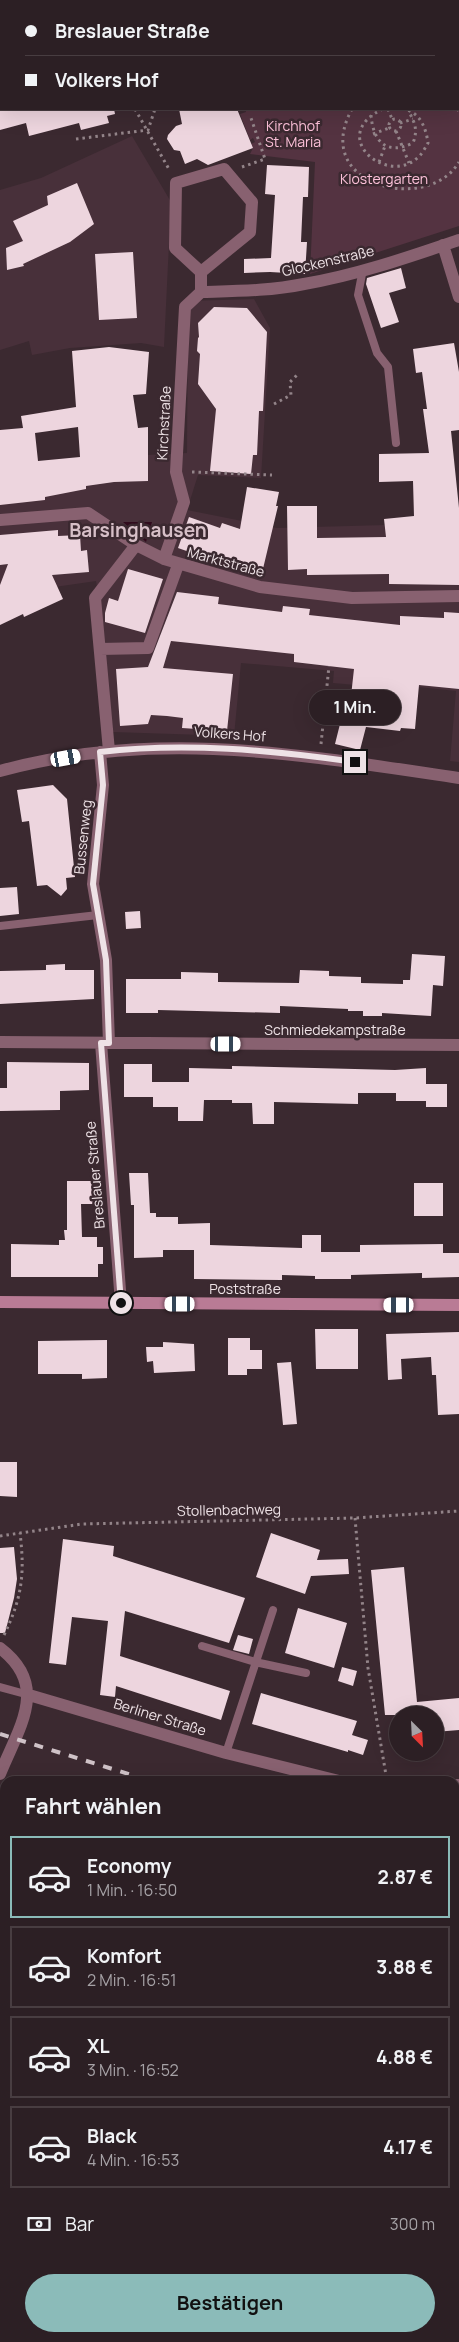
<!DOCTYPE html>
<html lang="de">
<head>
<meta charset="utf-8">
<style>
  body { margin:0; font-family:Manrope,sans-serif; background:#382c31; color:#f1f3f6; height:100vh; display:flex; flex-direction:column; font-size:19px; white-space:nowrap }
  * { box-sizing:border-box; margin:0 }
  p { font-size:16px; color:#a6a2a6 }
  .icon { flex:none; width:28px; height:28px; fill:none; stroke:currentColor; stroke-width:2; stroke-linecap:round; stroke-linejoin:round }
  .map { position:relative; flex:1; overflow:hidden }
  .drawer { position:absolute; left:0px; top:1776px; width:460px; height:566px; display:flex; flex-direction:column; background:#2c1f24; border-radius:15px 15px 0 0; box-shadow:0 5px 20px #0002,0 0 0 1px #483d41 }
  .drawer>* { flex:none }
  .banner { position:absolute; left:0px; top:0px; width:460px; height:110px; box-shadow:0 5px 20px #0002,0 0 0 1px #483d41; display:grid; align-content:center; height:110px; padding:0 25px; background:#2c1f24 }
  .needle { width:32px; rotate:156deg }
  .controls { position:absolute; left:389px; top:1706px; display:grid; gap:10px }
  .controls a { display:grid; place-items:center; width:55px; height:55px; border-radius:50%; background:#2c1f24; box-shadow:0 5px 20px #0002,0 0 0 1px #483d41; font-size:25px }
  .end { position:absolute; width:22px; height:22px; margin:-11px; border:6px solid #eee2e6; background:#111; box-shadow:0 0 0 2px #111 }
  .from { border-radius:50% }
  .bubble { position:absolute; height:35px; border-radius:18px; background:#2c1f24; box-shadow:0 5px 20px #0002,0 0 0 1px #483d41; font-size:16px; font-weight:700; line-height:35px; text-align:center }
  .car { position:absolute; width:15px; height:30px; margin:-15px -8px; border-radius:6px; box-shadow:0 0 4px 1px #0007; background:linear-gradient(#fff 24%,#345 0 40%,#fff 0 76%,#345 0 86%,#fff 0) }
  .banner b { display:flex; align-items:center; gap:18px; height:48px; font-size:19px }
  .banner b+b { border-top:1px solid #483d41 }
  .banner i { width:12px; height:12px; background:#f1f3f6 }
  ul { padding:0; list-style:none }
  li { display:flex; align-items:center; gap:15px; height:82px; margin:0 10px 8px; padding:0 15px; border:2px solid #483d41; border-radius:0px }
  li div { flex:1 }
  li b { display:block; font-size:19px }
  li em { font-style:normal; font-weight:700 }
  li.active { border-color:#8bbbb9 }
  li>.icon { width:45px; height:45px; stroke-width:1.5 }
  h2 { padding:0 25px; font-size:22px; line-height:60px }
  .pay { display:flex; align-items:center; gap:12px; height:55px; padding:0 25px; font-size:19px }
  .pay p { margin-inline-start:auto }
  .primary-button { display:flex; gap:10px; margin-top:auto; padding:10px 25px }
  .primary-button a { flex:1; height:58px; border-radius:30px; background:#8bbbb9; color:#111; font-size:20px; font-weight:700; line-height:58px; text-align:center }
  .map>svg:first-child { display:block }
  .built { fill:#48303a }
  .green { fill:#543341 }
  .water { fill:#300b1d }
  .building { fill:#edd5de; fill-rule:evenodd }
  .lines { fill:none; stroke-linecap:round; stroke-linejoin:round }
  .path { stroke:#938489; stroke-width:3; stroke-dasharray:2.5 4; stroke-linecap:butt }
  .lane { stroke:#886170; stroke-width:8 }
  .street { stroke:#886170; stroke-width:12 }
  .secondary { stroke:#b97b95; stroke-width:12 }
  .rail { stroke:#cfc2c7; stroke-width:4; stroke-dasharray:9 9; stroke-linecap:butt }
  .route { stroke:#eee2e6; stroke-width:6 }
  .labels { text-anchor:middle; stroke-width:5; stroke-linejoin:round; paint-order:stroke }
  .park-label { font-size:14px; fill:#fdc1d9; stroke:#3b2930 }
  .street-label { font-size:14px; fill:#eee2e6; stroke:#3b2930 }
  .district-label { font-size:19px; font-weight:bold; fill:#d6bfc7; stroke:#3b2930 }
</style>
</head>
<body>
<div class="map">
<svg width="459" height="2342" viewBox="0 0 459 2342">
  <rect width="100%" height="100%" fill="#3b2930"/>
  <path class="built" d="M132,136L171,202L164,347L141,343L70,348L32,355L29,341L0,350V190L41,178Z
    M254,299L270,328L261,478L198,475L187,510L277,528L459,523V762L450,761L456,691L390,684V688L333,683L334,671L241,663L234,736L113,732L100,607L96,581L0,595V472L128,456L187,453L188,301Z"/>
  <path class="green" d="M459,63V226L310,274L315,162L250,154L253,148L251,144L255,142L253,138L250,140L240,114L246,112L245,109H459Z"/>
  <path class="water" d="M123,522H152L146,542Z"/>
  <path class="building" d="M0,109H114L115,114L107,116L109,123L81,130L79,123L29,136L26,123L0,130Z
    M179,109H237L253,148L208,165L197,159L185,164L180,151L174,150L167,139L168,135L176,126L182,124Z
    M267,165L309,167L308,197H303L301,242H307L305,274L270,272L244,273V259L271,258L275,195L265,194Z
    M77,183L94,224L70,242L23,264L24,266L7,270L6,248L23,241L13,221L48,205L47,196Z
    M133,252L137,318L99,320L95,254Z
    M401,268L406,288L389,293L399,322L381,328L366,284L367,278Z
    M214,307L247,308L267,332L263,411H259L257,455H253L251,474L210,471L216,409L198,384L200,354L197,351L198,338L199,337L198,323Z
    M454,343L459,372V430L451,431L459,508V585L389,584V574L307,575V569L288,570L287,506H317V538L386,537L384,519L414,516L413,481L379,482V454L429,453L423,409H427L422,372L416,373L413,349Z
    M109,347L149,352L146,394L133,395L138,428L148,427V481L114,482L86,486V489L45,497V500L0,505V430L23,428L21,416L76,407L72,351ZM78,427L80,457L38,461L35,433Z
    M247,487L279,492L276,506H278L262,573L238,569L178,548L189,517L220,528L222,523L240,529Z
    M58,530V536L80,535L81,551L87,550L89,572L52,575L63,599L24,617L23,614L0,625V585L8,564L0,565V535Z
    M128,569L163,579L145,633L105,622V613L109,598L118,601Z
    M177,592L219,597L218,604L282,612L283,606L310,609L309,615L400,625V616L444,618V612L459,613V689L419,685L415,729L401,728L400,731L366,727L360,750L335,744L345,704L350,705L354,669L294,662V654L171,641L163,668L233,674L227,731L182,728L183,718L167,716L151,715L148,724L120,726L116,669L148,667Z
    M53,785L67,799L75,877L66,878L67,889L61,896L47,885L37,886L29,821L22,822L17,790Z
    M17,887L19,914L0,916V888Z
    M140,911L141,928L126,929L125,912Z
    M412,954L445,956L443,986L433,985L431,1016L382,1013V1016H363V1011H348V1009L280,1006V1013L158,1010V1013H126V979H181V972L218,973V982L299,983L300,970L329,971V976L361,977V983L403,984V980H410Z
    M65,964V970H94V999L0,1004V971L46,970V965Z
    M7,1062L89,1063V1090L60,1091V1110L0,1111V1088H7Z
    M124,1064H152V1082H189V1068L232,1069V1066L395,1070L426,1068V1084H447V1107H426V1101H396V1093H358V1104L274,1102V1124H253L252,1103H232V1100H204L203,1121H178V1107H153V1097H124Z
    M129,1173H148L150,1213H156V1217H178V1224L210,1223V1245L302,1248V1235H321V1252H360V1245L443,1244V1253H459V1277L422,1278V1273L351,1275V1279H315V1276L282,1275V1280L194,1279V1250H163V1257L134,1258V1205H131Z
    M67,1181H95V1204H81L82,1237H97V1247H103V1264H98V1277H11V1244L59,1245V1240H65L64,1230H67Z
    M414,1183H443V1216H414Z
    M315,1329H358V1369H316Z
    M459,1332V1414L438,1415L436,1375H432L431,1357L401,1359L402,1379L388,1380L386,1334Z
    M228,1338H250V1350H262V1369H247V1375H228Z
    M107,1340V1378L82,1379V1374H38V1341Z
    M163,1342L194,1344L195,1371L154,1373L153,1361L147,1362L146,1347H163Z
    M291,1362L297,1424L283,1425L277,1363Z
    M0,1462H17V1497L0,1496Z
    M271,1533L320,1550L317,1560L348,1559L349,1574L311,1576L305,1594L256,1577Z
    M63,1539L114,1546L113,1556L245,1598L229,1643L125,1611L120,1656L230,1691L221,1720L116,1686L115,1697L100,1695L108,1621L72,1617L66,1665L49,1663Z
    M14,1547L17,1579L14,1598L5,1633H0V1548Z
    M404,1567L417,1702L459,1698V1730L435,1732V1715H385L371,1570Z
    M298,1608L347,1623L334,1668L285,1653Z
    M238,1635L253,1639L249,1654L233,1650Z
    M342,1667L357,1671L353,1686L338,1681Z
    M261,1693L357,1721L352,1735L368,1740L363,1755L348,1750V1752L252,1724Z"/>
  <g class="lines">
    <path class="path" d="M84,0L85,1
      M128,0V1
      M312,0L313,1
      M341,1L342,0
      M135,109L170,171
      M352,109C309,187 429,214 459,162
      M383,109C327,135 385,185 416,159C421,156 425,148 428,143C426,128 420,111 402,109
      M388,109L392,119
      M457,109L459,111
      M371,115C373,141 386,156 413,143C418,130 415,123 409,112
      M389 125a6 6 0 1 1 12 0a6 6 0 1 1-12 0Z
      M400,123L413,119
      M396,131L409,163
      M373,134L389,128
      M76,139L148,130L155,109
      M379,162L385,146
      M242,167L265,159L251,118
      M274,404L291,395L290,382L297,375
      M192,472L272,475
      M321,744L329,666
      M355,1518L368,1668L387,1781
      M0,1536L82,1524L355,1518L459,1511
      M4,1635C22,1598 25,1574 20,1533
      M455,1976L459,1977
      M0,2333L5,2330
      M9,2338L11,2342
      M103,2338L105,2342
      M178,2338L179,2342
      M304,2338L306,2342"/>
    <path class="lane" d="M0,26L1,31
      M0,52H1
      M363,269L358,295L377,353L388,367L396,443
      M0,926L98,915
      M202,1646L255,1662L306,1673
      M0,1687L29,1695
      M226,1753L273,1610"/>
    <path class="street" d="M0,1L5,0
      M443,245L459,297
      M201,272L250,232L252,202L224,169L176,183L175,248L201,272V292
      M201,292C236,291 270,291 304,284C357,275 409,257 459,240
      M0,520L88,513L136,545L164,559L260,587L352,598L459,596
      M164,559L184,502L176,472L185,307L201,292
      M100,649L148,648L178,565
      M109,751L95,598L136,545
      M100,752L103,785L93,884L106,960L109,1043
      M0,771C156,728 303,755 459,778
      M0,1042L459,1045
      M101,1043L121,1303
      M0,1648C50,1686 19,1727 0,1774
      M29,1695L226,1753L339,1781
      M455,1785H459
      M0,1893L5,1892
      M0,2117L5,2116
      M418,2338L420,2342"/>
    <path class="secondary" d="M0,1302L459,1305"/>
    <path class="rail" d="M0,1734L151,1781
      M455,1883L459,1885"/>
  </g>
  <g class="lines">
    <path class="route" d="M121,1303L101,1043H109L106,960L93,884L103,785L100,752C185,742 271,750 355,762"/>
  </g>
  <g class="labels">
    <g class="park-label">
      <text x="293" y="131">Kirchhof<tspan x="293" dy="16">St. Maria</tspan></text>
      <text x="384" y="184">Klostergarten</text>
    </g>
    <g class="street-label">
      <text transform="translate(328 261) rotate(-13)" y="5">Glockenstraße</text>
      <text transform="translate(164 423) rotate(-87)" y="5">Kirchstraße</text>
      <text transform="translate(226 562) rotate(15)" y="5">Marktstraße</text>
      <text transform="translate(230 734) rotate(4)" y="5">Volkers Hof</text>
      <text transform="translate(83 837) rotate(-84)" y="5">Bussenweg</text>
      <text x="335" y="1035">Schmiedekampstraße</text>
      <text transform="translate(95 1175) rotate(-95)" y="5">Breslauer Straße</text>
      <text x="245" y="1294">Poststraße</text>
      <text transform="translate(229 1510) rotate(-1)" y="5">Stollenbachweg</text>
      <text transform="translate(160 1717) rotate(17)" y="5">Berliner Straße</text>
    </g>
    <g class="district-label">
      <text x="138" y="537">Barsinghausen</text>
    </g>
  </g>
</svg>
<div class="controls">
<a><svg class="needle" viewBox="-14 -14 28 28"><path d="M0-13l5 13h-10z" fill="#e53935"/><path d="M0 13l5-13h-10z" fill="#a6a2a6"/></svg></a>
</div>
<i class="end from" style="left:121px;top:1303px"></i>
<i class="end" style="left:355px;top:762px"></i>
<div class="bubble" style="left:309px;top:690px;width:92px">1 Min.</div>
<i class="car" style="left:66px;top:758px;rotate:80deg"></i>
<i class="car" style="left:226px;top:1044px;rotate:90deg"></i>
<i class="car" style="left:180px;top:1304px;rotate:270deg"></i>
<i class="car" style="left:399px;top:1305px;rotate:270deg"></i>
<div class="banner">
<b><i class="from"></i>Breslauer Straße</b>
<b><i></i>Volkers Hof</b>
</div>
<section class="drawer">
<h2>Fahrt wählen</h2>
<ul>
<li class="active"><svg class="icon" aria-label="car" viewBox="0 0 24 24"><path d="M5 17H2v-5l4-1 3-4h7l3 4 3 1v5h-3M9 17h6M6 11h13"/><circle cx="7" cy="17" r="2"/><circle cx="17" cy="17" r="2"/></svg><div><b>Economy</b><p>1 Min. · 16:50</p></div><em>2.87 €</em></li>
<li><svg class="icon" aria-label="car" viewBox="0 0 24 24"><path d="M5 17H2v-5l4-1 3-4h7l3 4 3 1v5h-3M9 17h6M6 11h13"/><circle cx="7" cy="17" r="2"/><circle cx="17" cy="17" r="2"/></svg><div><b>Komfort</b><p>2 Min. · 16:51</p></div><em>3.88 €</em></li>
<li><svg class="icon" aria-label="car" viewBox="0 0 24 24"><path d="M5 17H2v-5l4-1 3-4h7l3 4 3 1v5h-3M9 17h6M6 11h13"/><circle cx="7" cy="17" r="2"/><circle cx="17" cy="17" r="2"/></svg><div><b>XL</b><p>3 Min. · 16:52</p></div><em>4.88 €</em></li>
<li><svg class="icon" aria-label="car" viewBox="0 0 24 24"><path d="M5 17H2v-5l4-1 3-4h7l3 4 3 1v5h-3M9 17h6M6 11h13"/><circle cx="7" cy="17" r="2"/><circle cx="17" cy="17" r="2"/></svg><div><b>Black</b><p>4 Min. · 16:53</p></div><em>4.17 €</em></li>
</ul>
<div class="pay"><svg class="icon" aria-label="cash" viewBox="0 0 24 24"><path d="M3 7h18v10H3z"/><circle cx="12" cy="12" r="2"/></svg>Bar<p>300 m</p></div>
<div class="primary-button"><a>Bestätigen</a></div>
</section>
</div>
</body>
</html>
